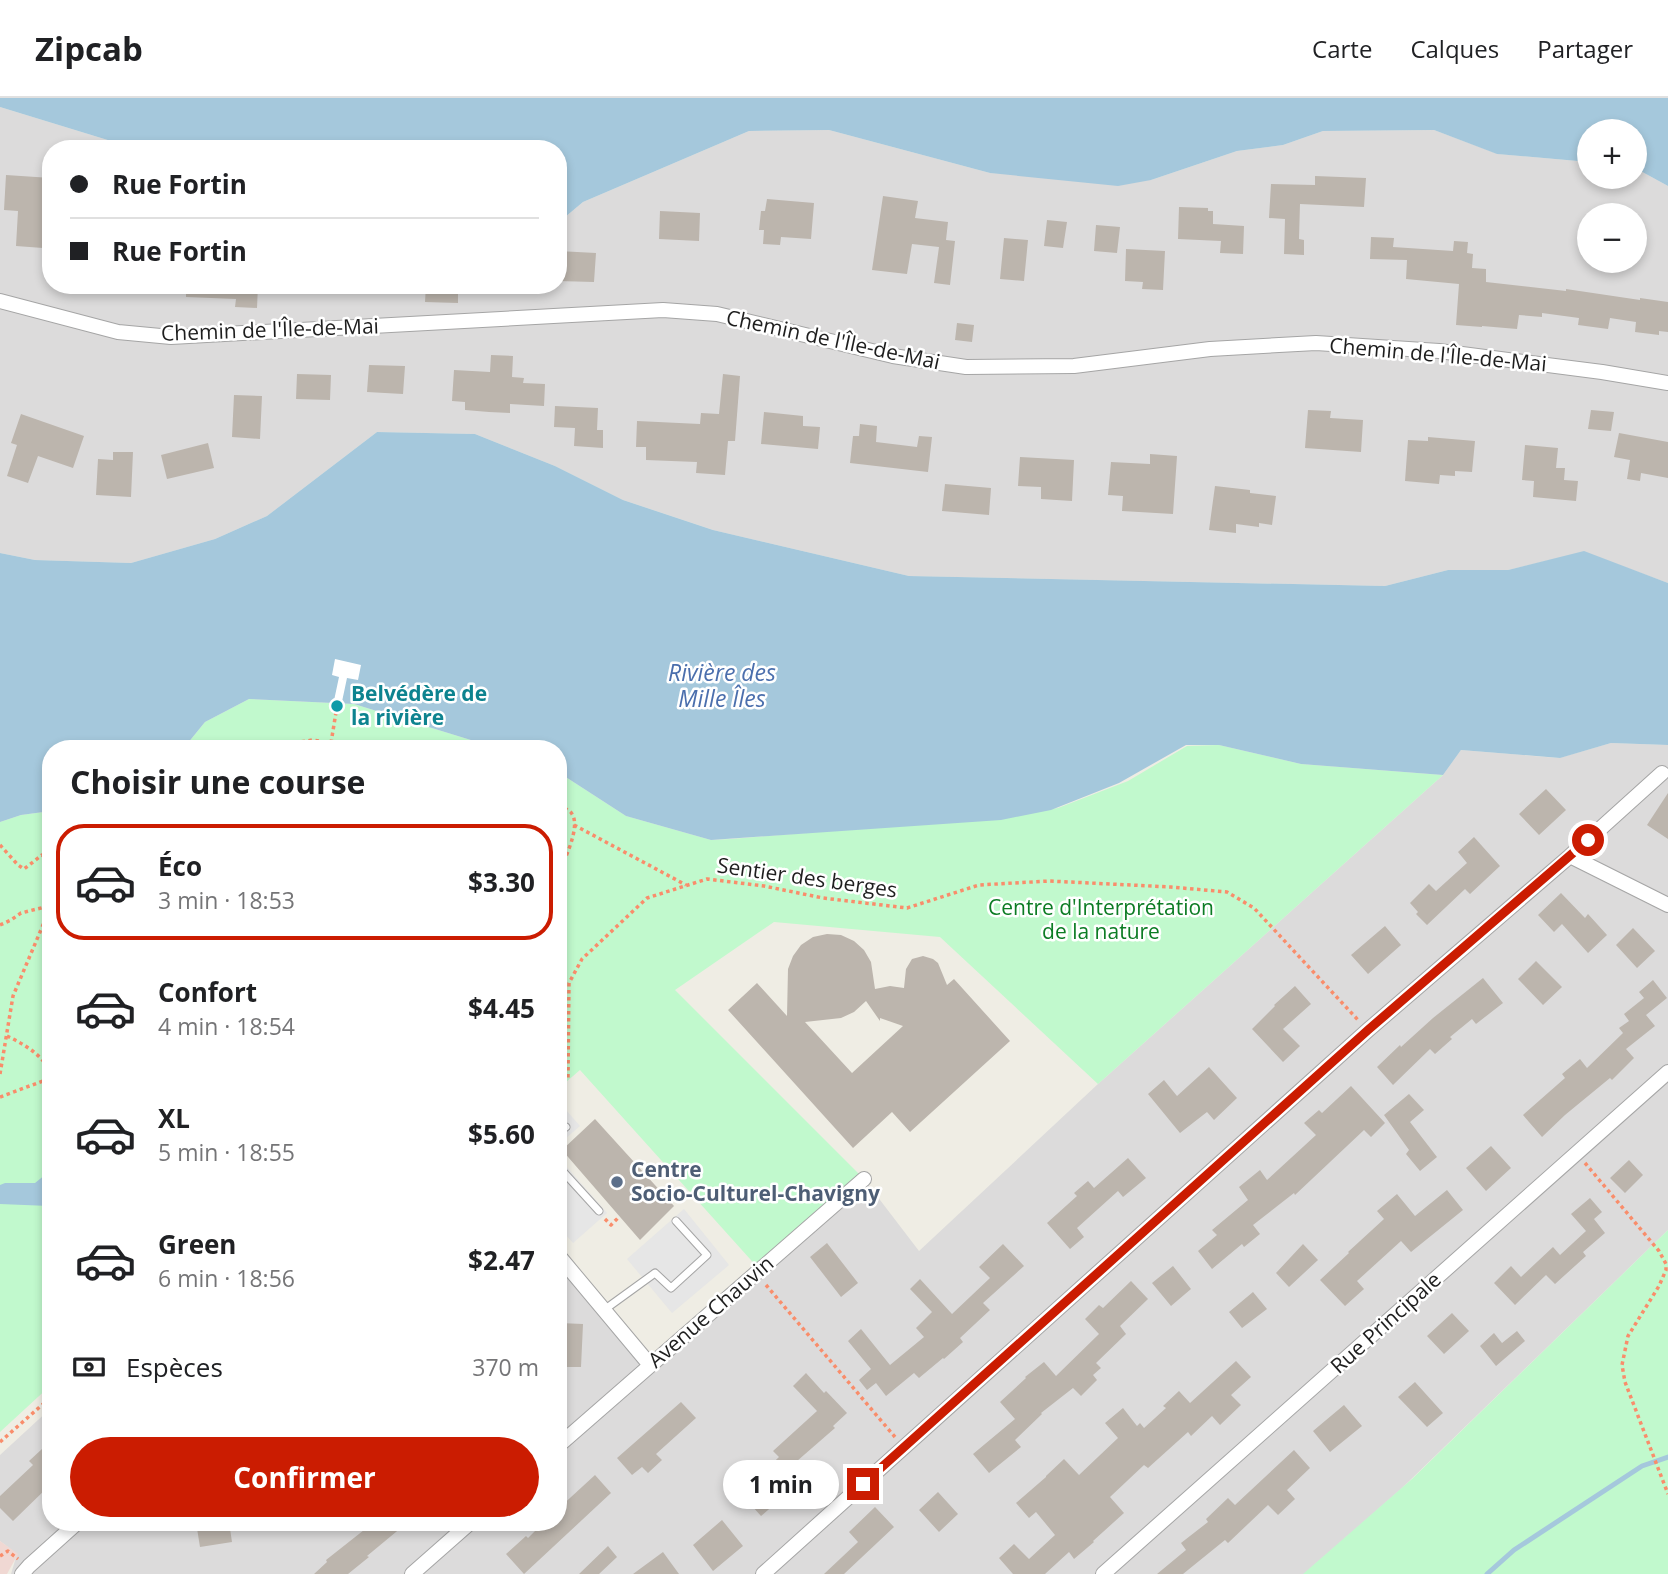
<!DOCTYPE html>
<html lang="fr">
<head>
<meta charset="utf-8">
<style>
  body { margin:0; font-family:"Open Sans",sans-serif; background:#f6f6f6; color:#202124; height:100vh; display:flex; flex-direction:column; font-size:26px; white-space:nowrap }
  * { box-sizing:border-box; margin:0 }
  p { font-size:23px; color:#757577 }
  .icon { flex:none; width:38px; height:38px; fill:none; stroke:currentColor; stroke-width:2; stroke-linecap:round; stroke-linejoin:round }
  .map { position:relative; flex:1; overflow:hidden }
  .sheet { position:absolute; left:42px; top:642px; width:525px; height:791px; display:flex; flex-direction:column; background:#fff; border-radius:28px; box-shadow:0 4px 10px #0003 }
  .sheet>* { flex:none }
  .hud { position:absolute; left:42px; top:42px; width:525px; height:154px; border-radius:28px; box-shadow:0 4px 10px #0003; display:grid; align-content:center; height:154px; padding:0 28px; background:#fff }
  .fabs { position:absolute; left:1577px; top:21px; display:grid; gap:14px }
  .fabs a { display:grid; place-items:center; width:70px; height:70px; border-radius:50%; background:#fff; box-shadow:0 4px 10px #0003; font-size:35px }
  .end { position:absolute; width:32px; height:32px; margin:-16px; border:9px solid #cb1c01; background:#fff; box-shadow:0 0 0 4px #fff }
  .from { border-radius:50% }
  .bubble { position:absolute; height:49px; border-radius:24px; background:#fff; box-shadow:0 4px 10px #0003; font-size:23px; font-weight:700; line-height:49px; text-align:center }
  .hud b { display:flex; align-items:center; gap:24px; height:66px; font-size:26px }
  .hud b+b { border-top:2px solid #e0e0e0 }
  .hud i { width:18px; height:18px; background:#202124 }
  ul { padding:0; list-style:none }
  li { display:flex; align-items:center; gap:21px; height:116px; margin:0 14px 10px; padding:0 14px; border:4px solid transparent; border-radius:28px }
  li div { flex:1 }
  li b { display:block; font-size:26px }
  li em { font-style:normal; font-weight:700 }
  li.selected { border-color:#cb1c01 }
  li>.icon { width:63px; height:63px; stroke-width:1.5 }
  h2 { padding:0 28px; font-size:32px; line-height:84px }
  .pay { display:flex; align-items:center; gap:18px; height:77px; padding:0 28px; font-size:26px }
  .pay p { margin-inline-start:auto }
  .primary-button { display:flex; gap:14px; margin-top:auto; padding:14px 28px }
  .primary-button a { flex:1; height:80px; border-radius:42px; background:#cb1c01; color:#fff; font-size:28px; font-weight:700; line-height:80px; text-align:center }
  header { display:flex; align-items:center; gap:42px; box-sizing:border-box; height:98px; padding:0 35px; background:#fff; border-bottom:2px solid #e0e0e0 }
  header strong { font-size:33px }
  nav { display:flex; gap:38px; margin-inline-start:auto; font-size:24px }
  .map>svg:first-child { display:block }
  .residential { fill:#dcdbdb; fill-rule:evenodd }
  .commercial { fill:#f0d8d3 }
  .park { fill:#c1f9cd }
  .parking { fill:#e6e6e6 }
  .water { fill:#a5c8dc }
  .pier { fill:#fff }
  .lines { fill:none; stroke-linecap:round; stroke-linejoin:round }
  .stream { stroke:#a5c8dc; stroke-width:5 }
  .building { fill:#bcb5ad; fill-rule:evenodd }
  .lane-casing { stroke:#a5a5a5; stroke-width:9 }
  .street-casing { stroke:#a5a5a5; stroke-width:16 }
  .path { stroke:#f98d6b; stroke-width:3.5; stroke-dasharray:3.5 3.5; stroke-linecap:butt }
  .lane { stroke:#fff; stroke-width:7 }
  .street { stroke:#fff; stroke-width:14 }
  .route { stroke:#cb1c01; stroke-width:9 }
  .culture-dot { fill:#0f9aa8; stroke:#fff; stroke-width:2.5 }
  .service-dot { fill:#5c6f8a; stroke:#fff; stroke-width:2.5 }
  .labels { text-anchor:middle; stroke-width:5; stroke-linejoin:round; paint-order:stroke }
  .street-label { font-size:21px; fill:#1e1e1e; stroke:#fff }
  .culture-label { font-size:21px; font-weight:bold; fill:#0d838f; stroke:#fff; text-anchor:start }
  .park-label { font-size:21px; fill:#0c7c24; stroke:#fff }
  .service-label { font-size:21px; font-weight:bold; fill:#4e5e75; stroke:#fff; text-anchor:start }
  .water-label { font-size:23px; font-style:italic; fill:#4b6fad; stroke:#fff }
</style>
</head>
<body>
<header>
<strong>Zipcab</strong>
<nav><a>Carte</a><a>Calques</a><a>Partager</a></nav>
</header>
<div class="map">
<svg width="1668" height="1476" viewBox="0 0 1668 1476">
  <rect width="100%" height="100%" fill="#efede4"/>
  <path class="residential" d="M0,9L137,51H51V187H558V125L583,104L749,33L829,32L990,75L1151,82L1237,53L1283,47L1323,33L1434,32L1498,56L1589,64V79H1634L1635,70L1668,88V485L1584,454L1508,472H1448L1385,488L909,478L713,432L623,402L555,368L475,336L377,334L267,418L215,441L131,465L35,462L0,455ZM1589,117H1634V163H1589Z
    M1611,645L1668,647V1132L1401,1391L1304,1476H11L17,1456L0,1443V1357L51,1310V1424H558V1157L651,1267L864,1081L919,1153L1098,986L1443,677L1461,652L1559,660Z"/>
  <path class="commercial" d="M0,1443L18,1456L7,1476H0Z"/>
  <path class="park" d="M249,601L354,606L500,651H183L205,624Z
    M1219,647L1301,666L1443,677L1098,986L940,839L774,824L675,892L863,1080L759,1171L580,972L558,991V674L626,718L711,742L731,741L1003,719L1058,710L1128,683L1187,648Z
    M51,713V1287L0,1334V724L21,717Z
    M1668,1132V1476H1303L1412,1381Z"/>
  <path class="parking" d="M558,1003L580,1028L558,1047Z
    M558,1059L607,1115L573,1145L558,1128Z
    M684,1111L729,1167L672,1215L627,1161Z"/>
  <path class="water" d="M0,0H1668V88L1635,70L1634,33H1589V64L1497,56L1434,32L1323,33L1283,47L1237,53L1151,82L1118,88L990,75L829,32L749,33L583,104L558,125V51H137L0,9Z
    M377,334L475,336L555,368L623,402L713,432L909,478L1385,488L1448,472H1508L1584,453L1668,485V647L1611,645L1560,660L1461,652L1443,677L1301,666L1219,647H1186L1119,685L1051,712L1001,722L711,742L626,718L558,674V651H500L354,606L249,601L205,624L183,651H51V713L21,717L0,724V455L35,462L131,465L215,441L267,418Z
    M51,1072V1110L49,1108L0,1106V1087L5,1085H35Z"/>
  <path class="pier" d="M335,561L361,567L358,582L347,580L340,613L332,612L339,579L332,577Z"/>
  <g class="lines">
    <path class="stream" d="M1487,1476L1514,1452L1642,1368L1668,1359"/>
  </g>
  <path class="building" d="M6,77L51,80V128H45L43,150L16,148L18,113L4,112Z
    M1315,78L1366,80L1364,109L1300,106L1299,141L1304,142V157L1284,156L1285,121L1269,120L1271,86L1315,87Z
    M883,98L918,103L915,120L948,124L946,142L955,143L950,187L934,185L939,149L912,146L907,176L872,172Z
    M767,101L814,105L811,141L781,139L780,147L763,146L764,132H759L761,113H765Z
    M1179,109L1208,110V113H1213V126L1244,128L1243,156L1220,155L1221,143L1178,141Z
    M660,113L700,115L699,143L659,141Z
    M1047,122L1067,124L1063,150L1044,148Z
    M1096,127L1120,129L1117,155L1094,153Z
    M1371,139L1394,140L1393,149L1453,153L1454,143L1468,144L1467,155L1473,156L1472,170L1486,171V184L1566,193V191L1640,202V200L1668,204V234L1659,233V237L1635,234L1636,224L1610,220L1608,231L1578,227L1579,220L1542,215V219L1519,217L1517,231L1482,228V229L1456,227L1459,186L1406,181L1407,162L1370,161Z
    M1004,140L1028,142L1024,183L1000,181Z
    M1126,151L1165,153L1163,192L1142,191L1143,184L1125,183Z
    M558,153L596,155L594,184L558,183Z
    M186,187H258L257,210L235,209L236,201L186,199Z
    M426,187H458V205L425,204Z
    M957,225L974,227L972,244L955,242Z
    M491,257L513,258L512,279L524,280L523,285L545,286L544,308L510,306V315L489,314L465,312V304L452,303L454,272L490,274Z
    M369,267L405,268L403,296L367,294Z
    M297,276L331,277L330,302L296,301Z
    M723,276L740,278L735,343H728L725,377L696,375L697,364L646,362V349H636L637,323L700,326L701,315L719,316Z
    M234,297L262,298L260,341L232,339Z
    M555,308L598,310L597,332H603V350L574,348L575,330L554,329Z
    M1308,312L1331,313L1330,320L1363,322L1361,354L1305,350Z
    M1591,312L1614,314L1611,333L1588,331Z
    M764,314L803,318V328L820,329L818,351L761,346Z
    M21,316L84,338L73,370L38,358L28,385L7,378L17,347L11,345Z
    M860,326L877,328L876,344L917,349L919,338L932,339L928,374L850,365L853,338H859Z
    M1619,335L1668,344V380L1641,375L1640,383L1627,381L1630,362L1614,359Z
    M1428,339L1475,343L1472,374L1455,373V378L1440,377L1439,386L1405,383L1408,342L1428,343Z
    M208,345L214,370L167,381L161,357Z
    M1525,347L1558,350L1556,370H1565L1564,382L1578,383L1576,403L1533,399L1534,383L1522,382Z
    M113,354H133L131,399L96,397L98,361L113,362Z
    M1150,356L1177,358L1173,416L1122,413L1123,398L1108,397L1111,364L1150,366Z
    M1020,359L1074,362L1072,403L1041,401V389L1018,388Z
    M945,386L991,390L989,417L942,413Z
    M1215,388L1250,392V395L1276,398L1272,427L1259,425V429L1236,426V435L1209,432Z
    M1546,691L1566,712L1539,737L1519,716Z
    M1668,695V741L1647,727Z
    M1474,739L1500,768L1470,796L1465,791L1427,827L1416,816L1418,814L1410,805L1429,786L1436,793L1467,765L1458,754Z
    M1561,795L1585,820L1588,816L1607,837L1588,855L1562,826L1554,834L1538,817Z
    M1385,828L1401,847L1368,876L1351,857Z
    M1633,830L1655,853L1637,870L1616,847Z
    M827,836L841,837L854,843L864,852L871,864L875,891L890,888L904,890L906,871L912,861L923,858L933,861L938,865L947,887L954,881L1010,943L910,1034L892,1014L853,1050L728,912L757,885L787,918L788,871L793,858L801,847L813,839ZM866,903L880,923V920L903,928L852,975L805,924L841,920L854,914Z
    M1536,863L1562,889L1543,907L1518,881Z
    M1483,880L1503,905L1476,926L1472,921L1450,939L1452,941L1435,956L1430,951L1393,987L1377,969L1400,947L1401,949L1433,920Z
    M1653,882L1667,900L1646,917L1655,928L1626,951L1634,960L1612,982L1610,980L1565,1017L1542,1039L1523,1017L1565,980L1562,976L1580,961L1587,970L1623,935L1619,930L1629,923L1624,916L1644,900L1639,894Z
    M1295,888L1311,906L1283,931L1300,948L1283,964L1252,931L1275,908L1274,907Z
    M1209,969L1237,1000L1214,1022L1207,1014L1180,1035L1148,996L1164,982L1177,998Z
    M1351,988L1385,1025L1371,1039L1364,1032L1295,1097L1294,1095L1253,1127L1260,1136L1244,1149L1242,1146L1212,1171L1198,1153L1217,1137L1212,1132L1248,1102L1239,1089L1260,1072L1267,1082L1316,1037L1304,1025L1319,1012L1322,1015Z
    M1409,996L1424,1012L1410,1024L1437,1059L1420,1073L1406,1056L1409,1052L1384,1017Z
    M595,1021L674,1108L640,1142L562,1052Z
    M1491,1048L1511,1070L1486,1093L1466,1070Z
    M1128,1060L1146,1080L1123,1099L1118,1093L1077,1130L1084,1139L1070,1151L1047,1125L1077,1098L1074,1095L1088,1083L1094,1090Z
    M1629,1062L1643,1077L1625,1095L1610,1080Z
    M1447,1092L1463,1112L1411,1154L1401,1143L1357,1183L1364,1191L1345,1208L1320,1182L1349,1155L1348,1154L1384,1121L1377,1113L1397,1096L1415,1118Z
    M1590,1100L1602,1114L1594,1121L1605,1135L1583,1154L1586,1158L1555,1186L1546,1177L1515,1207L1494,1185L1511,1168L1521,1179L1553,1149L1560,1157L1586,1133L1571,1116Z
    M827,1145L858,1185L841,1199L810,1159Z
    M1003,1146L1024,1168L983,1205L990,1212L960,1240L963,1244L944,1261L943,1260L919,1280L914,1275L886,1298L876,1285L867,1292L859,1282L871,1271L848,1243L861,1231L890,1267L924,1239L916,1230L932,1214L910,1191L920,1181L952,1216L990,1180L979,1169Z
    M1303,1146L1318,1162L1289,1189L1276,1175Z
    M1173,1168L1191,1191L1171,1208L1152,1185Z
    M1131,1183L1148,1201L1120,1228L1126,1236L1096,1265L1101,1270L1093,1277L1097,1282L1081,1298L1073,1290L1041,1315L1042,1316L1015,1342L1021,1349L989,1375L973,1356L1015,1321L1000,1304L1026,1280L1025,1279L1044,1264L1056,1278L1099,1236L1085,1221L1099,1207L1103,1210Z
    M1253,1194L1267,1211L1242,1230L1229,1214Z
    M1452,1215L1469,1233L1444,1256L1427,1238Z
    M559,1225L583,1226L581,1269H558Z
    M1517,1233L1525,1243L1496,1268L1480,1248L1494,1235L1502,1245Z
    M1236,1263L1251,1279L1231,1297L1241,1307L1220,1327L1212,1318L1191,1338L1188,1334L1148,1370L1144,1367L1110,1399L1124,1415L1093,1443L1094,1444L1074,1461L1069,1454L1045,1476H1013L999,1460L1014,1446L1029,1461L1055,1437L1036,1414L1029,1420L1016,1405L1046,1379V1378L1064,1361L1079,1377L1118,1340L1105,1325L1123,1310L1137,1328L1140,1325L1144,1330L1166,1310L1163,1308L1179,1293L1190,1305Z
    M806,1275L824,1295L826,1293L847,1315L833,1328L835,1330L789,1370L801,1383L761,1418L743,1398L761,1382L758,1379L779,1359L773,1353L817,1313L793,1288Z
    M1415,1284L1443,1315L1427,1329L1398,1299Z
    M681,1304L696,1320L656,1356L662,1362L648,1375L642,1369L632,1377L617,1360Z
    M1344,1307L1362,1328L1330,1354L1313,1333Z
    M42,1351L51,1361V1386L13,1423L0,1410V1398L33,1367L29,1363Z
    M1294,1352L1310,1370L1287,1392L1295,1401L1278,1417L1268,1407L1228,1445L1225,1442L1183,1476H1157L1186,1452L1181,1445L1208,1424L1206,1421L1228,1400L1235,1407Z
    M595,1377L611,1395L524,1476L506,1456L526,1438L528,1440L544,1424H558V1411Z
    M938,1394L958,1416L939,1434L919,1412Z
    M875,1409L894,1429L844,1476H824L858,1444L849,1434Z
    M722,1422L743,1448L713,1473L693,1447Z
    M196,1424H229L232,1444L200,1449Z
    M359,1424H408L367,1458L369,1459L348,1476H314L327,1464L326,1462L364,1432Z
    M608,1448L617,1459L599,1476H579Z
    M663,1454L679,1476H633Z"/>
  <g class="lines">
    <defs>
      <path id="lane" d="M558,1035L566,1029
        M558,1068L599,1113
        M604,1212L655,1175L671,1190L707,1157L676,1123"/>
      <path id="street" d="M0,203L118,234L171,239L663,212L717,216L893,258L966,269L1074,268L1210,251L1316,245L1439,253L1602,274L1668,285
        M1570,758L1668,807
        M558,1157L650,1267
        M558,1348L864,1081
        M22,1476L29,1468L78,1424
        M412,1476L471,1424
        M763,1476L1368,932L1570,758L1662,675
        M1103,1476L1668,974"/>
    </defs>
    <use href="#lane" class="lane-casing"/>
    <use href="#street" class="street-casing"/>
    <path class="path" d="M331,645L337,608
      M247,651L260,645H295L312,642L331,645L353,651
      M558,707C562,709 570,712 572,716C581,729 564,763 558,776
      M574,727L686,787
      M0,747L18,767L24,771L42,757L51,764
      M0,827L11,822L21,815L49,808
      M7,938C24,946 42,957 51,974
      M0,976L13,898L43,827L49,808
      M558,989L568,980L569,885L582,861L647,800L707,781L764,788L823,800L907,810L979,787L1049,783L1171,789L1227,794L1254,810L1358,922
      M0,999L51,980
      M1585,1065L1659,1153L1666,1166V1172L1659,1188L1628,1238L1622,1267L1625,1284L1668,1396
      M605,1121L611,1127L619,1119
      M766,1187L895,1339
      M0,1344L51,1299
      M0,1458L8,1453L18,1461"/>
    <use href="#lane" class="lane"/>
    <use href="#street" class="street"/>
  </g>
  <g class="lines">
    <path class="route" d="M863,1386L1368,932L1588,742"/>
  </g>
  <circle class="culture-dot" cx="337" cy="608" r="7"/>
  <circle class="service-dot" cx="617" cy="1084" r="7"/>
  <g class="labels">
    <g class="street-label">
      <text transform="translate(270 232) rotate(-2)" y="7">Chemin de l'Île-de-Mai</text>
      <text transform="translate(833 242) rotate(12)" y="7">Chemin de l'Île-de-Mai</text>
      <text transform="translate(1438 257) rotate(5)" y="7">Chemin de l'Île-de-Mai</text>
      <text transform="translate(807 780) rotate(8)" y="7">Sentier des berges</text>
      <text transform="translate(711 1214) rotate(-41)" y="7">Avenue Chauvin</text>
      <text transform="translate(1386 1225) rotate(-42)" y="7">Rue Principale</text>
    </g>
    <g class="culture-label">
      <text x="351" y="603">Belvédère de<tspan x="351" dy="24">la rivière</tspan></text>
    </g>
    <g class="park-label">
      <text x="1101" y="817">Centre d'Interprétation<tspan x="1101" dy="24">de la nature</tspan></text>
    </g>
    <g class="service-label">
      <text x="631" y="1079">Centre<tspan x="631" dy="24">Socio-Culturel-Chavigny</tspan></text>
    </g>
    <g class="water-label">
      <text x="722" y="583">Rivière des<tspan x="722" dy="26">Mille Îles</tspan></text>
    </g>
  </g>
</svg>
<div class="fabs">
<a>+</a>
<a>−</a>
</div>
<i class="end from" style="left:1588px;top:742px"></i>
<i class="end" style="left:863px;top:1386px"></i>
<div class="bubble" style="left:723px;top:1362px;width:116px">1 min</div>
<div class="hud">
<b><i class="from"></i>Rue Fortin</b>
<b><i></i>Rue Fortin</b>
</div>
<section class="sheet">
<h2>Choisir une course</h2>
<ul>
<li class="selected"><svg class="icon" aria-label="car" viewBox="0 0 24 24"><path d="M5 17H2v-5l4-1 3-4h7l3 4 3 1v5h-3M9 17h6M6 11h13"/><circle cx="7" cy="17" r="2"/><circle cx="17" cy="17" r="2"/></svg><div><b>Éco</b><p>3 min · 18:53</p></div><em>$3.30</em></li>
<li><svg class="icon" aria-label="car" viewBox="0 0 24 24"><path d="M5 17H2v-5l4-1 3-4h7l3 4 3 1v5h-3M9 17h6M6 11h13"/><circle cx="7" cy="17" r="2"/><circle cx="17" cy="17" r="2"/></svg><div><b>Confort</b><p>4 min · 18:54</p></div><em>$4.45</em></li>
<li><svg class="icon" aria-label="car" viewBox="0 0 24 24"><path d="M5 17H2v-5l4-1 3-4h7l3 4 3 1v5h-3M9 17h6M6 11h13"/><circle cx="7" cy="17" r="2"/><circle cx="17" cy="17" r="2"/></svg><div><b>XL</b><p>5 min · 18:55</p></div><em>$5.60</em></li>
<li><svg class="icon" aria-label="car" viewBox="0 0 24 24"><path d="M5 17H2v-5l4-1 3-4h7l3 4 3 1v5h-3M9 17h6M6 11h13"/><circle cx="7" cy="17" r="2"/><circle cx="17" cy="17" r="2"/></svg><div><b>Green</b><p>6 min · 18:56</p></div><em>$2.47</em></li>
</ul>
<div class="pay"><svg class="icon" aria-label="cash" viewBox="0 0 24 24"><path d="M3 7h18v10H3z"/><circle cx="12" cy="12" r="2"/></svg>Espèces<p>370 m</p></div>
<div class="primary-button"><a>Confirmer</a></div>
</section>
</div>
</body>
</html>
